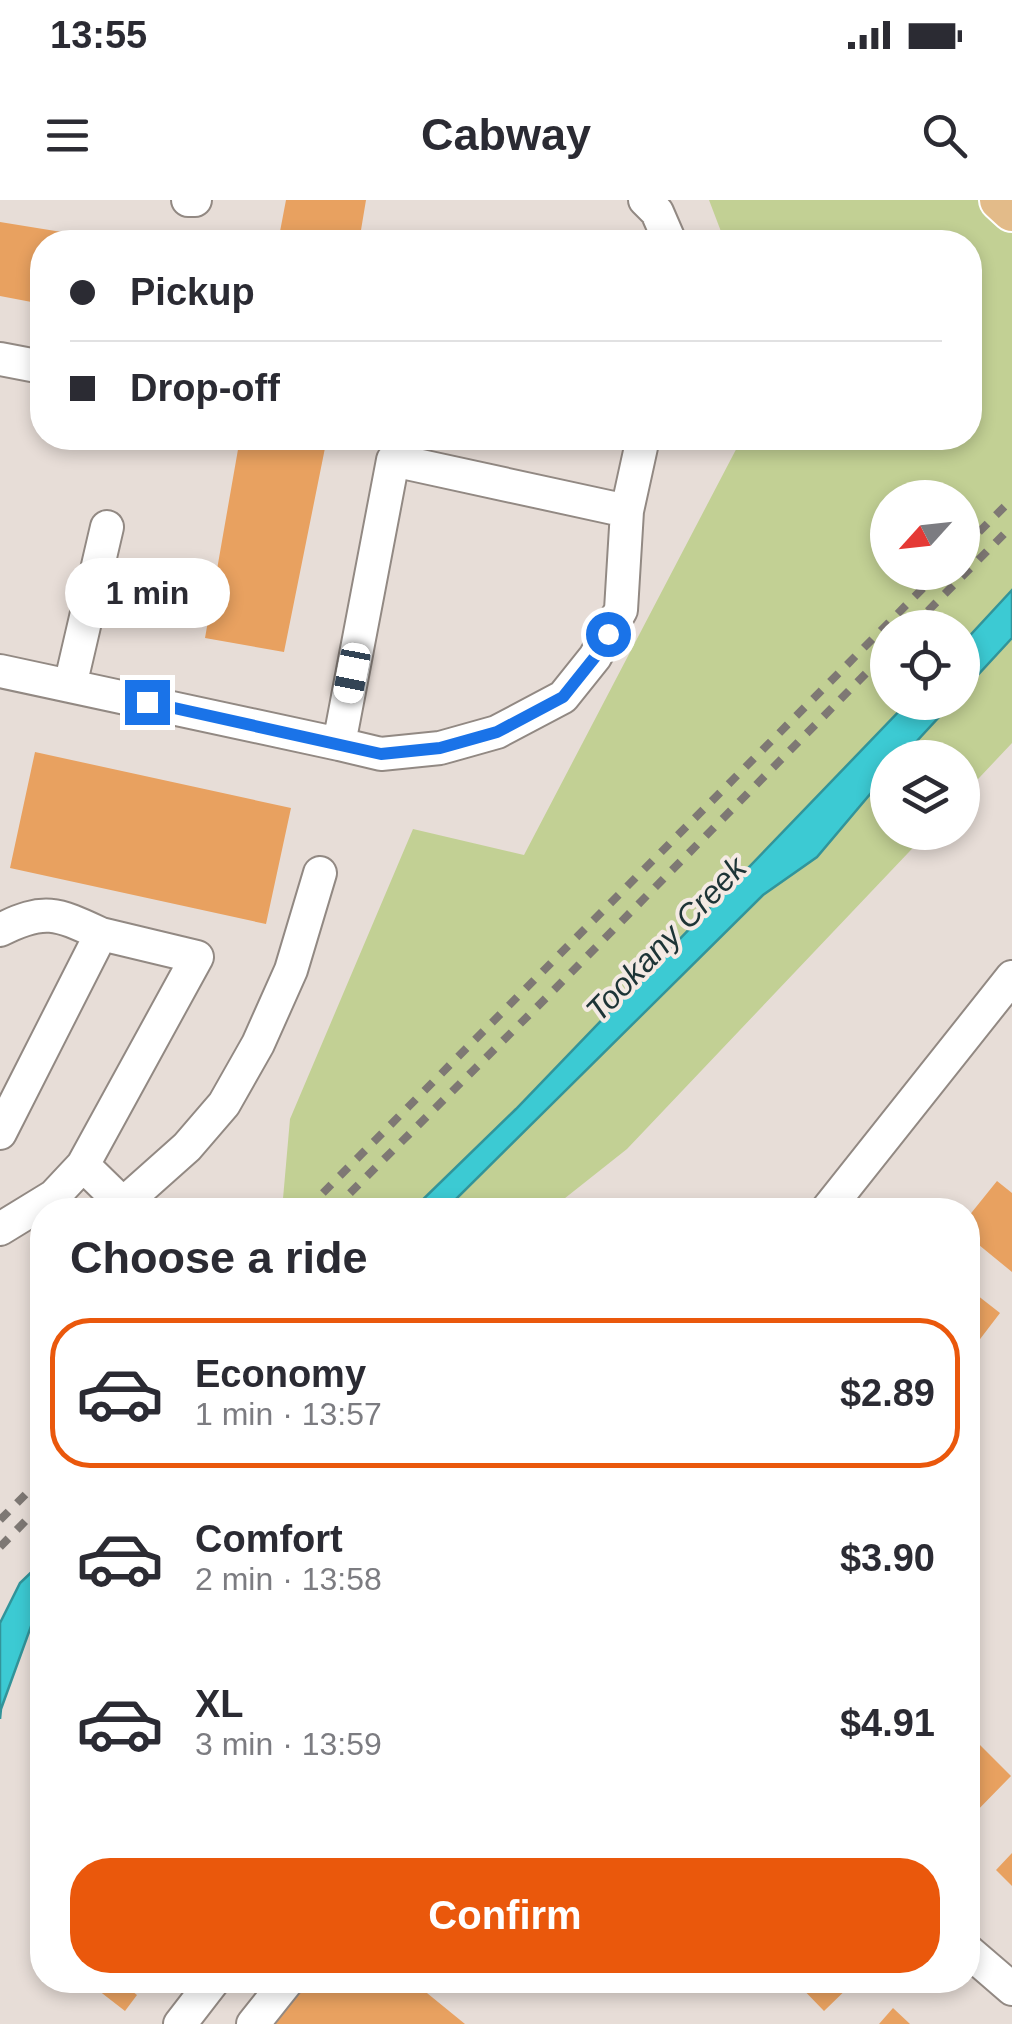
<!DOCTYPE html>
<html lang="en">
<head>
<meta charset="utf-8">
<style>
  body { margin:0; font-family:Helvetica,sans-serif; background:#f7f7f7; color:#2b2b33; height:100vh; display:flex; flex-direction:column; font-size:38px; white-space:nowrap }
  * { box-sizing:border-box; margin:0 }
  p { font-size:32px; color:#7c7c81 }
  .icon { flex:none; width:55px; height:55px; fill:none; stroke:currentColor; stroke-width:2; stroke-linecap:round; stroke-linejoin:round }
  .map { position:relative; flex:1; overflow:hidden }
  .panel { position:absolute; left:30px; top:998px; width:950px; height:795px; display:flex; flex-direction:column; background:#fff; border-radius:40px; box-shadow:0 5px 15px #0003 }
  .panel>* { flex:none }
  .banner { position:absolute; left:30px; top:30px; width:952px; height:220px; border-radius:40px; box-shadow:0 5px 15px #0003; display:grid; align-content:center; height:220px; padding:0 40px; background:#fff }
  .needle { width:65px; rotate:243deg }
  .tools { position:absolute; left:870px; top:280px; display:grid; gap:20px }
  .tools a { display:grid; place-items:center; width:110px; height:110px; border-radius:50%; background:#fff; box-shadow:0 5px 15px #0003; font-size:50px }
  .end { position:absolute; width:45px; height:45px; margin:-22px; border:12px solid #1a73e8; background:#fff; box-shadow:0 0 0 5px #fff }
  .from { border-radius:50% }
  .bubble { position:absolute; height:70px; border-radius:35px; background:#fff; box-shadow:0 5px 15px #0003; font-size:32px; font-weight:700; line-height:70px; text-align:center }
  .car { position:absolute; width:30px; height:60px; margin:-30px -15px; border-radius:12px; box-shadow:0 0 8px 2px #0007; background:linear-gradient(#fff 24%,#345 0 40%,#fff 0 76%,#345 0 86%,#fff 0) }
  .banner b { display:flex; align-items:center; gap:35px; height:95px; font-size:38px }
  .banner b+b { border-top:2px solid #e1e1e2 }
  .banner i { width:25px; height:25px; background:#2b2b33 }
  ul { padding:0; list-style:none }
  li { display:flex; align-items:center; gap:30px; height:150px; margin:0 20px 15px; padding:0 20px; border:5px solid transparent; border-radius:40px }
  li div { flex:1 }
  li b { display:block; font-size:38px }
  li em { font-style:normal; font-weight:700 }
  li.selected { border-color:#ea580c }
  li>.icon { width:90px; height:90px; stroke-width:1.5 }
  h2 { padding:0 40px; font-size:45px; line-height:120px }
  .primary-button { display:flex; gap:20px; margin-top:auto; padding:20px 40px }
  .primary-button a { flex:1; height:115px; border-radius:40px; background:#ea580c; color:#fff; font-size:40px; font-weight:700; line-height:115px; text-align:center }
  .status { display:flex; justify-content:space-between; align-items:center; height:70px; padding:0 50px; background:#fff; direction:ltr }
  .status svg { height:28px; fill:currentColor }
  header { display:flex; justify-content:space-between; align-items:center; height:130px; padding:0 40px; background:#fff; font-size:45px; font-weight:700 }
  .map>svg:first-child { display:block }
  .green { fill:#c2d094; fill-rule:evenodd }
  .water { fill:#3ccad3; stroke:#32949a; stroke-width:2.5 }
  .building { fill:#e8a160 }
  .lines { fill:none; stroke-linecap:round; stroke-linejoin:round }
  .minor-casing { stroke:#928983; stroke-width:36 }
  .major-casing { stroke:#fff; stroke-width:44 }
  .minor { stroke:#fff; stroke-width:32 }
  .major { stroke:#e3bb89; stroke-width:40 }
  .rail { stroke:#7e7874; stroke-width:8; stroke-dasharray:12 12; stroke-linecap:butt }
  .route { stroke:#1a73e8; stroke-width:12 }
  .labels { text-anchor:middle; stroke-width:8; stroke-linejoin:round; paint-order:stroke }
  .water-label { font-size:32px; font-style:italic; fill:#1d3436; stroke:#f4eae4 }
</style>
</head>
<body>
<div class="status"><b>13:55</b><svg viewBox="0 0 49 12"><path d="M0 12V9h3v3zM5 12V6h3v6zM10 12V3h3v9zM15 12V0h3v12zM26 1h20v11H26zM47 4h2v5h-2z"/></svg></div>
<header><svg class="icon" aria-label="menu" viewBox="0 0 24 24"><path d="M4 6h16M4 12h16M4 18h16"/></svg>Cabway<svg class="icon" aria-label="search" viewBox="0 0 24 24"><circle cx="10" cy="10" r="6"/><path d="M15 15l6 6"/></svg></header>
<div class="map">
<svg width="1012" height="1824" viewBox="0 0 1012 1824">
  <rect width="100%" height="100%" fill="#e7ddd7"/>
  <path class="green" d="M709,0H1012V543L963,595L962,558H888V632L927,633L627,949L550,1010H282L290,919L413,629L524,655L742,238H970V42H725ZM888,298H962V372H888ZM888,428H962V502H888Z"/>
  <path class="water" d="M1012,390V438L963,491V443Z
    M907,503H952L902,557L888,558L887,574L817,657L763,695L445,1010H412L516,909Z
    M42,1362V1396L1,1509L0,1519V1423L20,1383Z"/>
  <path class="building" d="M286,0H366L359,42H278Z
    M0,22L111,40V42H42V104L0,96Z
    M240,238H327L284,452L205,438Z
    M35,552L291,608L266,724L10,668Z
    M997,981L1012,993V1072L968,1036V1017Z
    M968,1088L1000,1113L974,1147L968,1141Z
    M968,1533L1011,1576L968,1620Z
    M1012,1653V1686L996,1670Z
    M85,1780H134L128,1788L137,1795L125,1811Z
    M309,1780H411L465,1824H274Z
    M794,1780H856L824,1811Z
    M893,1808L910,1824H879Z"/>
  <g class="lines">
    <defs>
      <path id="minor" d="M188,0H195
        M645,0L657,12L670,42
        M0,159L42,167
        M627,311L393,260L339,544L381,554L440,548L497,532L563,497L595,457L621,410L627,311L643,238
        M0,471L339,544
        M70,486L107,327
        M0,730C45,707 58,714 101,734L0,933
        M83,965L123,1004L187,947L224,904L258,844L291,770L320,673
        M827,1010L1012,777
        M0,1029L54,996L83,965L197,757L101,734
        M968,1751L1012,1789
        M180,1824L214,1780
        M253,1824L288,1780"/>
      <path id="major" d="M1000,0L1012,11"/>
    </defs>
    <use href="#minor" class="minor-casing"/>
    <use href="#major" class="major-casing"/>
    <use href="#minor" class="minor"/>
    <use href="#major" class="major"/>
    <path class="rail" d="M962,349L1012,299
      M911,428L1012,326
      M306,1010L939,372
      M333,1010L547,797L888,451
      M0,1320L42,1278
      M0,1347L42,1304"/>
  </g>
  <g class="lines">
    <path class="route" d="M147,502L381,554L440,548L497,532L563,497L595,457L608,434"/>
  </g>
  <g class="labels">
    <g class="water-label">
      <text transform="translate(666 739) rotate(-46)" y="11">Tookany Creek</text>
    </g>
  </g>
</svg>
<div class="tools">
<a><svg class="needle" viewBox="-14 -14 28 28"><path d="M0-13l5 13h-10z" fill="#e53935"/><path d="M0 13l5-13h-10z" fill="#7c7c81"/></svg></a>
<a><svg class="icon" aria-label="locate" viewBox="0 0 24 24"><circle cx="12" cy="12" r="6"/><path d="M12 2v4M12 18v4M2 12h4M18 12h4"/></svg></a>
<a><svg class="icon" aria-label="layers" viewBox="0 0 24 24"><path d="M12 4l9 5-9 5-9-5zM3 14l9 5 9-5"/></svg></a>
</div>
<i class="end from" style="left:608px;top:434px"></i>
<i class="end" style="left:147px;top:502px"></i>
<div class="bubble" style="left:65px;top:358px;width:165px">1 min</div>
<i class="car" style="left:352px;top:473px;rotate:191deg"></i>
<div class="banner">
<b><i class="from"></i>Pickup</b>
<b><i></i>Drop-off</b>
</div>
<section class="panel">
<h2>Choose a ride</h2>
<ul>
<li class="selected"><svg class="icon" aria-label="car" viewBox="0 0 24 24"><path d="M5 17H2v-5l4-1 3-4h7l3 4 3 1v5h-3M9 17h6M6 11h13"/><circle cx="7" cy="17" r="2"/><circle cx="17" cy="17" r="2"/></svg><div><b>Economy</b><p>1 min · 13:57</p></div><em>$2.89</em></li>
<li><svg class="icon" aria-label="car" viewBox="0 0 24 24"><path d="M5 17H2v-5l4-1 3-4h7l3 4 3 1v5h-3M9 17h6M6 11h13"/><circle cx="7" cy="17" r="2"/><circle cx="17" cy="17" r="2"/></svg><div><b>Comfort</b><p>2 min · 13:58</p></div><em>$3.90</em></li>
<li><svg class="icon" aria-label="car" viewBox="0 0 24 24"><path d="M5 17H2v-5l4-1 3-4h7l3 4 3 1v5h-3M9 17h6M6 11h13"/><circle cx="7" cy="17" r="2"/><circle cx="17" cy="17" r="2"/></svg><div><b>XL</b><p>3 min · 13:59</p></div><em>$4.91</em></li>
</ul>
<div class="primary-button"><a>Confirm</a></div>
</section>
</div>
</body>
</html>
